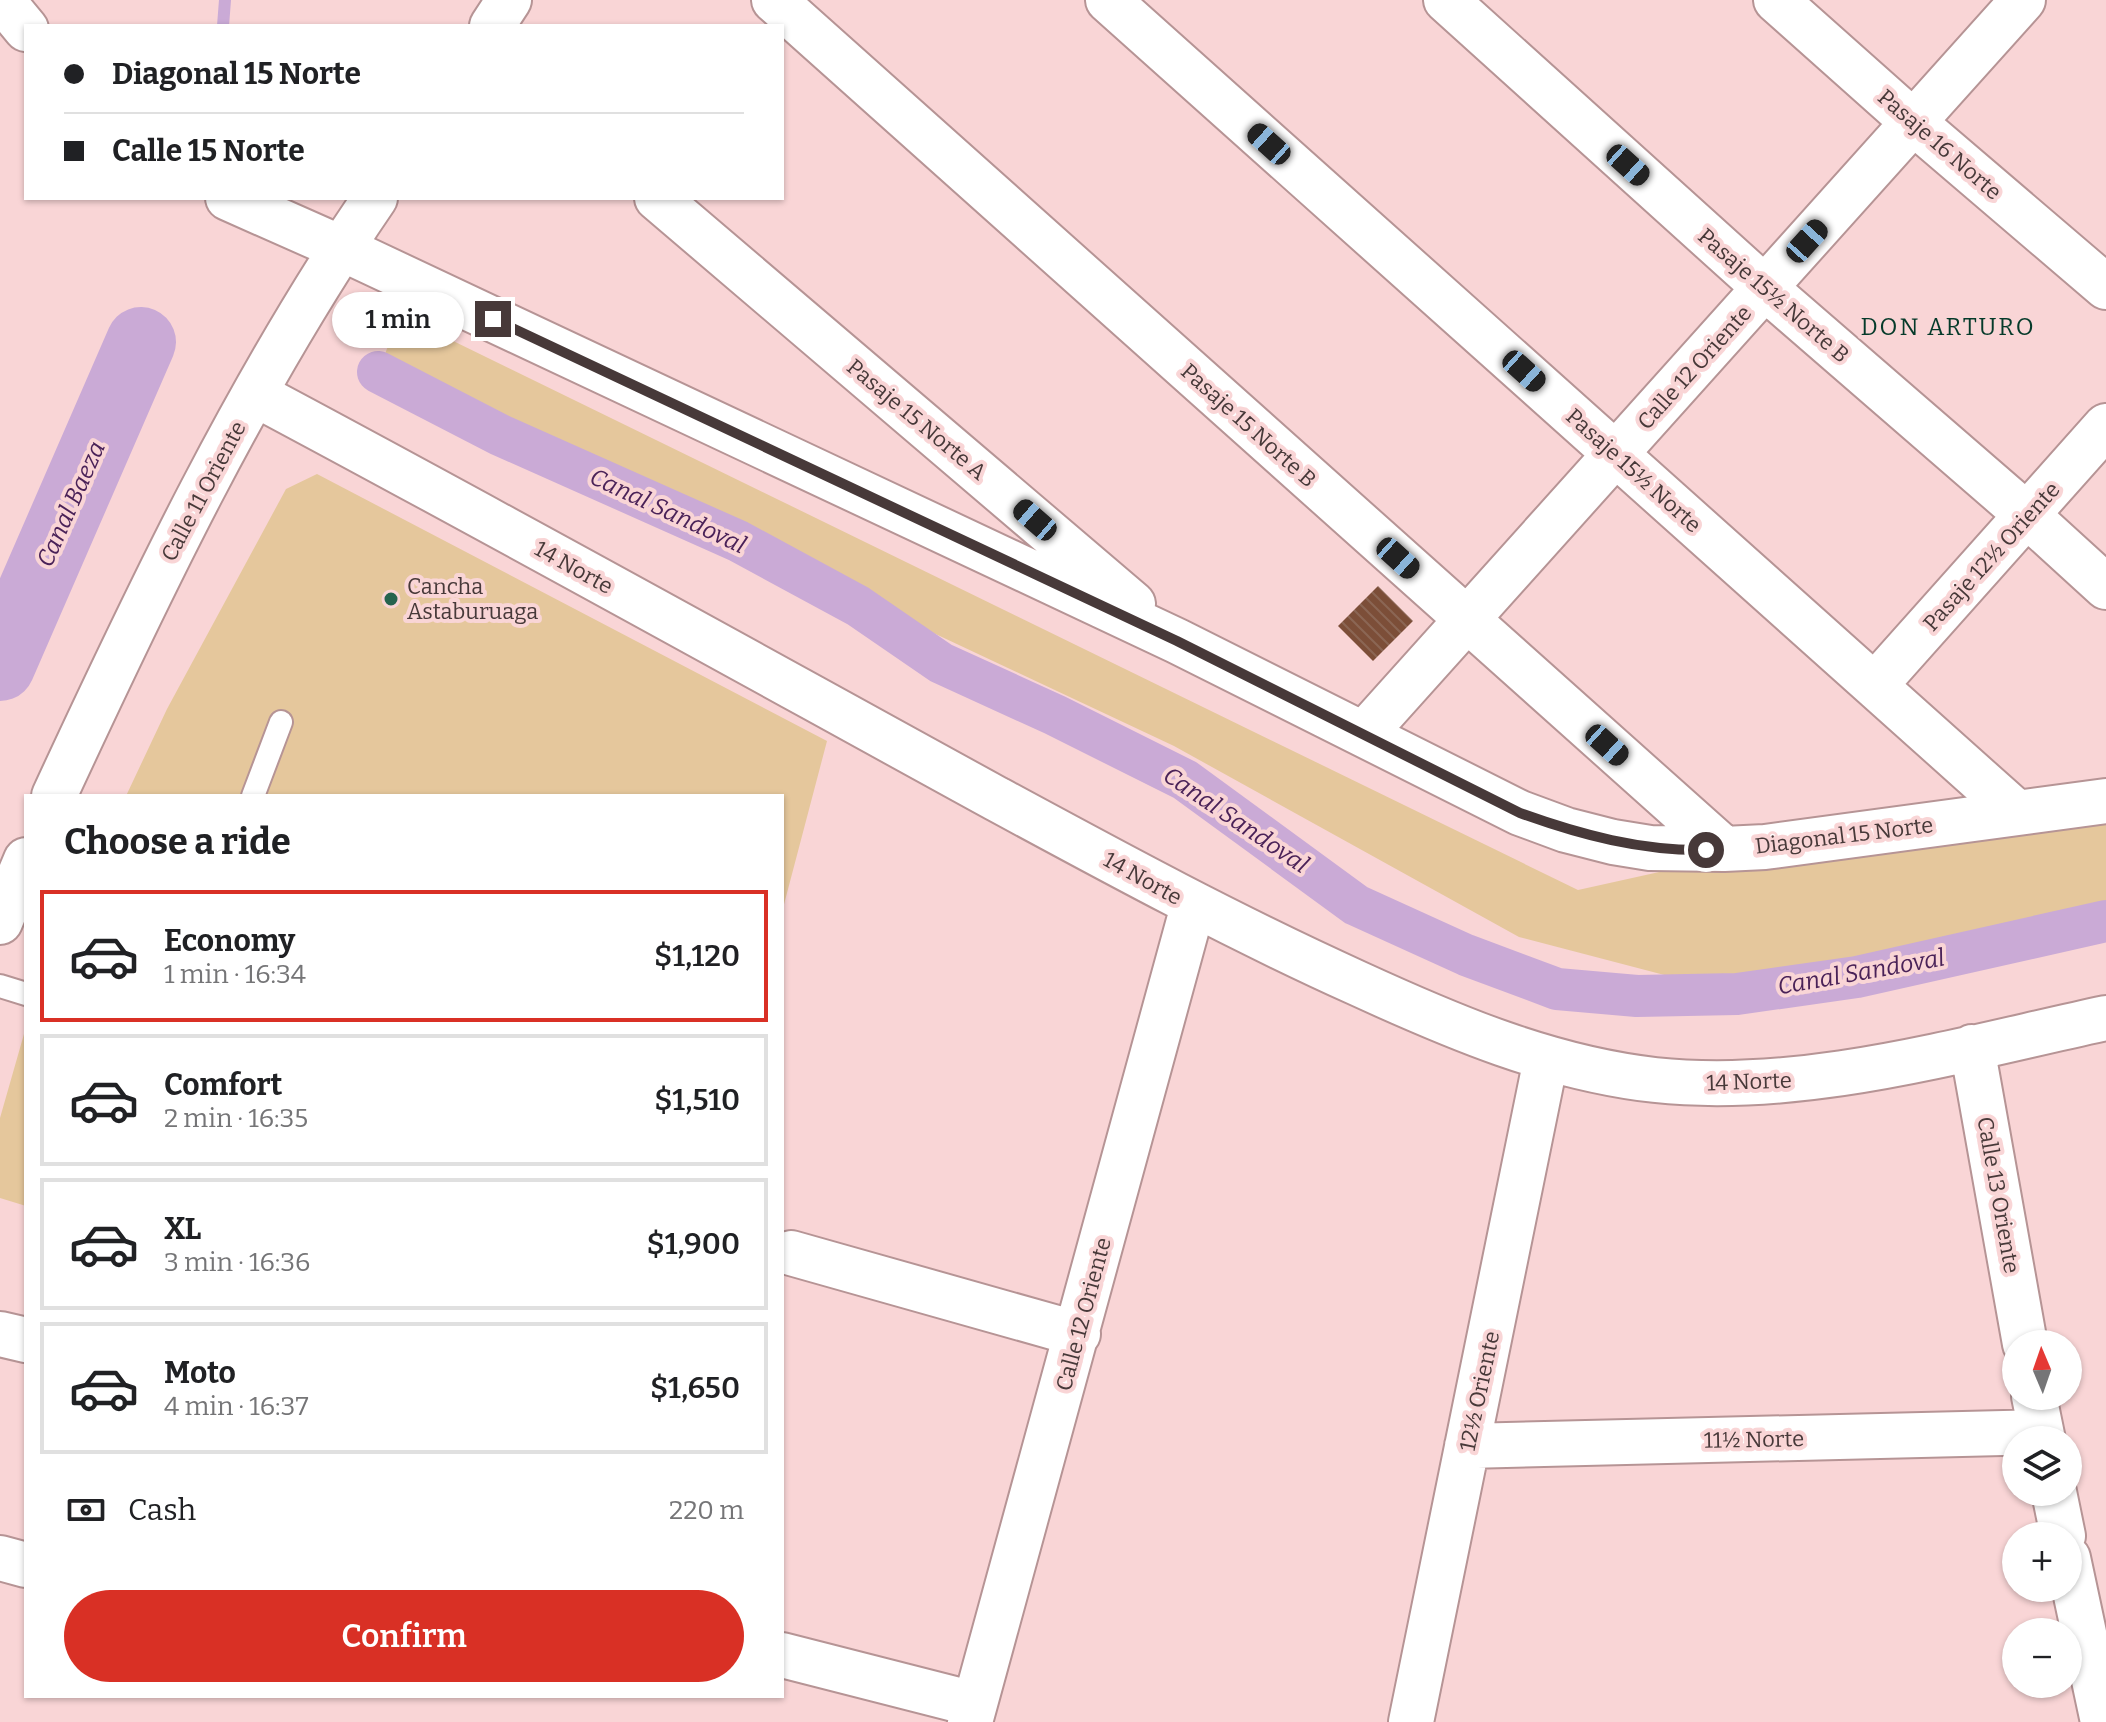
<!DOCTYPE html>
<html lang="en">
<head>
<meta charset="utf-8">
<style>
  body { margin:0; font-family:Bitter,serif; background:#f2f2f2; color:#202124; height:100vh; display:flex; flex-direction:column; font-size:30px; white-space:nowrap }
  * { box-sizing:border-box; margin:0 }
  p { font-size:26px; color:#757577 }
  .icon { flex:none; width:44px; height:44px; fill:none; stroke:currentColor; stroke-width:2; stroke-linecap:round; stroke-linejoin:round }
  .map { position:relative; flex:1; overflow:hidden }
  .panel { position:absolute; left:24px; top:794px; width:760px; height:904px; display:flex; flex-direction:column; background:#fff; border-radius:0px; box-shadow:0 2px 6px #0004 }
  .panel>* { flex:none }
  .hud { position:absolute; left:24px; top:24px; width:760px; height:176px; border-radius:0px; box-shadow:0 2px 6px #0004; display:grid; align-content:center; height:176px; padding:0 40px; background:#fff }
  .needle { width:52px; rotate:358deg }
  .buttons { position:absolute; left:2002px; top:1330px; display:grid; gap:16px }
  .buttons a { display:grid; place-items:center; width:80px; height:80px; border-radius:50%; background:#fff; box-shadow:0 2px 6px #0004; font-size:40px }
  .end { position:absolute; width:36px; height:36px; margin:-18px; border:10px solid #473939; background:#fff; box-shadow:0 0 0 4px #fff }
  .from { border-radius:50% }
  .bubble { position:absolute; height:56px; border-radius:28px; background:#fff; box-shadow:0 2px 6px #0004; font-size:26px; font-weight:600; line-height:56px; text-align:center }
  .car { position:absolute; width:24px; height:48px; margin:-24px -12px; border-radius:10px; box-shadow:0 0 6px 2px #0007; background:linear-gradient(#222 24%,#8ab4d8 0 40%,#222 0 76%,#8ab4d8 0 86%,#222 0) }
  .hud b { display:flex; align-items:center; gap:28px; height:76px; font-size:30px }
  .hud b+b { border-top:2px solid #e0e0e0 }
  .hud i { width:20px; height:20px; background:#202124 }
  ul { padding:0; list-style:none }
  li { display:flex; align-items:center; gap:24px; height:132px; margin:0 16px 12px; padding:0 24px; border:4px solid #e0e0e0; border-radius:0px }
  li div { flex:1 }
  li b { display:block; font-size:30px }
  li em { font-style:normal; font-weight:600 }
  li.active { border-color:#d93025 }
  li>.icon { width:72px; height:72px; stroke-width:1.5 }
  h2 { padding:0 40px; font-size:36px; line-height:96px }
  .pay { display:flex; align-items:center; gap:20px; height:88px; padding:0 40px; font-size:30px }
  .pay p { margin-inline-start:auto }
  .primary-button { display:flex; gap:16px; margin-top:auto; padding:16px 40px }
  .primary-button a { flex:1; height:92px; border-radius:48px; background:#d93025; color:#fff; font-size:32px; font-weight:600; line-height:92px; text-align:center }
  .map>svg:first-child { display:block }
  .park { fill:#e5c79c }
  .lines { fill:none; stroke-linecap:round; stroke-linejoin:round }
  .stream { stroke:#caaad6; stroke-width:12 }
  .canal { stroke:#caaad6; stroke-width:42 }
  .river { stroke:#caaad6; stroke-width:70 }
  .building { fill:url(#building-back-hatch) }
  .lane-casing { stroke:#b69495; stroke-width:26 }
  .street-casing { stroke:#b69495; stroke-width:48 }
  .secondary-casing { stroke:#b69495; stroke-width:48 }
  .lane { stroke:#fff; stroke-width:22 }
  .street { stroke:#fff; stroke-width:44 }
  .secondary { stroke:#fff; stroke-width:44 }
  .route { stroke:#473939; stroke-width:10 }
  .poi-dot { fill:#27634e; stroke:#f9d5d6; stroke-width:3 }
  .labels { text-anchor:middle; stroke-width:8; stroke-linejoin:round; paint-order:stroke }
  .street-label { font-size:22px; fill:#473939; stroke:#f9d5d6 }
  .poi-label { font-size:22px; fill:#473939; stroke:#f9d5d6; text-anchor:start }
  .neighbourhood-label { font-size:24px; letter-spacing:2px; fill:#053a2a; stroke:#f9d5d6 }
  .water-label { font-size:24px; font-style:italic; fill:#4a2258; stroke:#f9d5d6 }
</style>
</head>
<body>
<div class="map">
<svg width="2106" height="1722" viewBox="0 0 2106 1722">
  <defs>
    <pattern id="building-back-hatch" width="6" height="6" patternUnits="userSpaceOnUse" patternTransform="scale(2)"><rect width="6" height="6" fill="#7c4e38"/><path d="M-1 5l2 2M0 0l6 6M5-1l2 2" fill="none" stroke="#8b6654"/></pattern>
  </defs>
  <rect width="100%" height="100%" fill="#f9d5d6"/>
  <path class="park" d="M400,315L1578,890L1786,844L2106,802V915L1737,994L1519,937L1174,746L378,372Z
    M317,474L827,741L782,912V796H126L167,709L286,489Z
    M26,1027V1206L0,1198V1118Z"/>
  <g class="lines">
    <path class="stream" d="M223,26L225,0"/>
    <path class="canal" d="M378,372L500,435L738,541L858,606L941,663L1055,715L1185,780L1356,905L1466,955L1557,989L1637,996L1737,994L1857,977L2106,921"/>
    <path class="river" d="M0,666L141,342"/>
  </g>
  <path class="building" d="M1378,586L1413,621L1373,661L1338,626Z"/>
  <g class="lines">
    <defs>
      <path id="lane" d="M253,796L281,722
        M0,986L26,994"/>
      <path id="street" d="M774,0L1724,849
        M1108,0L2017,813
        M1446,0L1765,288L2027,515L2106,587
        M1776,0L1913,122L2106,287
        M657,198L1133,604
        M341,248L1177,641L1520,813L1566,830L1613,842L1650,848L1724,849L1765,847L2106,801
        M255,394C503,526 749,663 995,798C1115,863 1233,927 1357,983C1453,1027 1549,1068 1655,1080C1804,1096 1961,1049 2106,1018
        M1875,685L2106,426
        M1364,734L2023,0
        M1972,1047L2025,1344
        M791,1253L1078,1334
        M0,1334L26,1340
        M2034,1396L2043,1440
        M1467,1446L2041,1432
        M2054,1492L2063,1536
        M0,1558L26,1565
        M2068,1558L2103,1722
        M782,1655L974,1704
        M970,1722L1193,906
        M1411,1722L1546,1059"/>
      <path id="secondary" d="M2,0L26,29
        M492,26L509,0
        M228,198L341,248
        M54,796C149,591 247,385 375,198
        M0,922L26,860"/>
    </defs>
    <use href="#lane" class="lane-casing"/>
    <use href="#street" class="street-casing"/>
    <use href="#secondary" class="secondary-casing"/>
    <use href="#lane" class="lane"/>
    <use href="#street" class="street"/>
    <use href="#secondary" class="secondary"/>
  </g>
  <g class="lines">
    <path class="route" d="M493,319L1177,641L1520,813C1581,835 1641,851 1706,850"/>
  </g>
  <circle class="poi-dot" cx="391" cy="599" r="8"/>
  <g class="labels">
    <g class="street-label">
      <text transform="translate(1940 144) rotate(41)" y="8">Pasaje 16 Norte</text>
      <text transform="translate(1774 295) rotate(41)" y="8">Pasaje 15½ Norte B</text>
      <text transform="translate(1694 367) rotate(-48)" y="8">Calle 12 Oriente</text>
      <text transform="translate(917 419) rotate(40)" y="8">Pasaje 15 Norte A</text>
      <text transform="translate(1249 425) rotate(42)" y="8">Pasaje 15 Norte B</text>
      <text transform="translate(1634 470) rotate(42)" y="8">Pasaje 15½ Norte</text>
      <text transform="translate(203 491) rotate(-62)" y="8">Calle 11 Oriente</text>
      <text transform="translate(1991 556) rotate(-48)" y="8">Pasaje 12½ Oriente</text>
      <text transform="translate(574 567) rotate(29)" y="8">14 Norte</text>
      <text transform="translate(1844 835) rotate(-7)" y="8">Diagonal 15 Norte</text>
      <text transform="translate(1143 878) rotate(29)" y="8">14 Norte</text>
      <text transform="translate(1749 1081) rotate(-2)" y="8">14 Norte</text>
      <text transform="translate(1999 1195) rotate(80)" y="8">Calle 13 Oriente</text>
      <text transform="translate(1083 1314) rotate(-75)" y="8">Calle 12 Oriente</text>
      <text transform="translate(1479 1391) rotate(-78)" y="8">12½ Oriente</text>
      <text transform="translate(1754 1439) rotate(-1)" y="8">11½ Norte</text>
    </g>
    <g class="poi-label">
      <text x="407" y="594">Cancha<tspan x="407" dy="25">Astaburuaga</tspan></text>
    </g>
    <g class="neighbourhood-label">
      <text x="1948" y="335">DON ARTURO</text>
    </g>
    <g class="water-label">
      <text transform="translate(71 504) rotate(-66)" y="8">Canal Baeza</text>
      <text transform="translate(668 511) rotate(25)" y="8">Canal Sandoval</text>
      <text transform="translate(1236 820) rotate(34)" y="8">Canal Sandoval</text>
      <text transform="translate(1861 972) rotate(-10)" y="8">Canal Sandoval</text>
    </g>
  </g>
</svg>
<div class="buttons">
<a><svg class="needle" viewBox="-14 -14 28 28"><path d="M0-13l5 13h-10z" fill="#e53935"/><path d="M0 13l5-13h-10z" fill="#757577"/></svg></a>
<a><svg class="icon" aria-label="layers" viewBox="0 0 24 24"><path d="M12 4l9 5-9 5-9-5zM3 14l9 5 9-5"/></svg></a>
<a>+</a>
<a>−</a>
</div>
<i class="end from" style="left:1706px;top:850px"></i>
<i class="end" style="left:493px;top:319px"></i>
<div class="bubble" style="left:332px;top:292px;width:132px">1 min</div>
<i class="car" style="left:1269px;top:144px;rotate:312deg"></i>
<i class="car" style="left:1628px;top:165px;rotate:132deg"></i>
<i class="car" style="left:1807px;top:241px;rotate:42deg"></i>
<i class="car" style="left:1524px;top:371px;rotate:132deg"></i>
<i class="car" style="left:1035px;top:520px;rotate:311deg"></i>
<i class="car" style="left:1398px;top:558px;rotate:132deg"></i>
<i class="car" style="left:1607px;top:745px;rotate:132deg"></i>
<div class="hud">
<b><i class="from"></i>Diagonal 15 Norte</b>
<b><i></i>Calle 15 Norte</b>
</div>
<section class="panel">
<h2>Choose a ride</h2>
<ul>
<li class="active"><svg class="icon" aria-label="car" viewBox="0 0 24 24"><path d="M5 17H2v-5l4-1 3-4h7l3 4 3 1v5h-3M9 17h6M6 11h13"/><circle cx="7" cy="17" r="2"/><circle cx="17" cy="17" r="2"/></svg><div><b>Economy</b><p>1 min · 16:34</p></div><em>$1,120</em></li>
<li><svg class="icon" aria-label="car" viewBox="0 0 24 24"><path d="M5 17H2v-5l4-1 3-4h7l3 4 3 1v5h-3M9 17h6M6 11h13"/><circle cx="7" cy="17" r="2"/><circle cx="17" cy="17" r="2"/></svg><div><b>Comfort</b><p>2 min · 16:35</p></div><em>$1,510</em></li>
<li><svg class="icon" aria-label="car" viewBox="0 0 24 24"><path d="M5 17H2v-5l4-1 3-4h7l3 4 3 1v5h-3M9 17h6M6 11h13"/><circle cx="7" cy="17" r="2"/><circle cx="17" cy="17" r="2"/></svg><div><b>XL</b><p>3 min · 16:36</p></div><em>$1,900</em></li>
<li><svg class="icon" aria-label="car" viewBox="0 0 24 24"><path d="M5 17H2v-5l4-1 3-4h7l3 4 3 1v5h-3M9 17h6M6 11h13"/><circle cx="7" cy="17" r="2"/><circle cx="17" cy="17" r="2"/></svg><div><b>Moto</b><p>4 min · 16:37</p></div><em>$1,650</em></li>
</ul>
<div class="pay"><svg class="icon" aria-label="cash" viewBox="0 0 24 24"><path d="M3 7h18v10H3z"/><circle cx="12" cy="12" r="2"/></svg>Cash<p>220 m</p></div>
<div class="primary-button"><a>Confirm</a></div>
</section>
</div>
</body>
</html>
